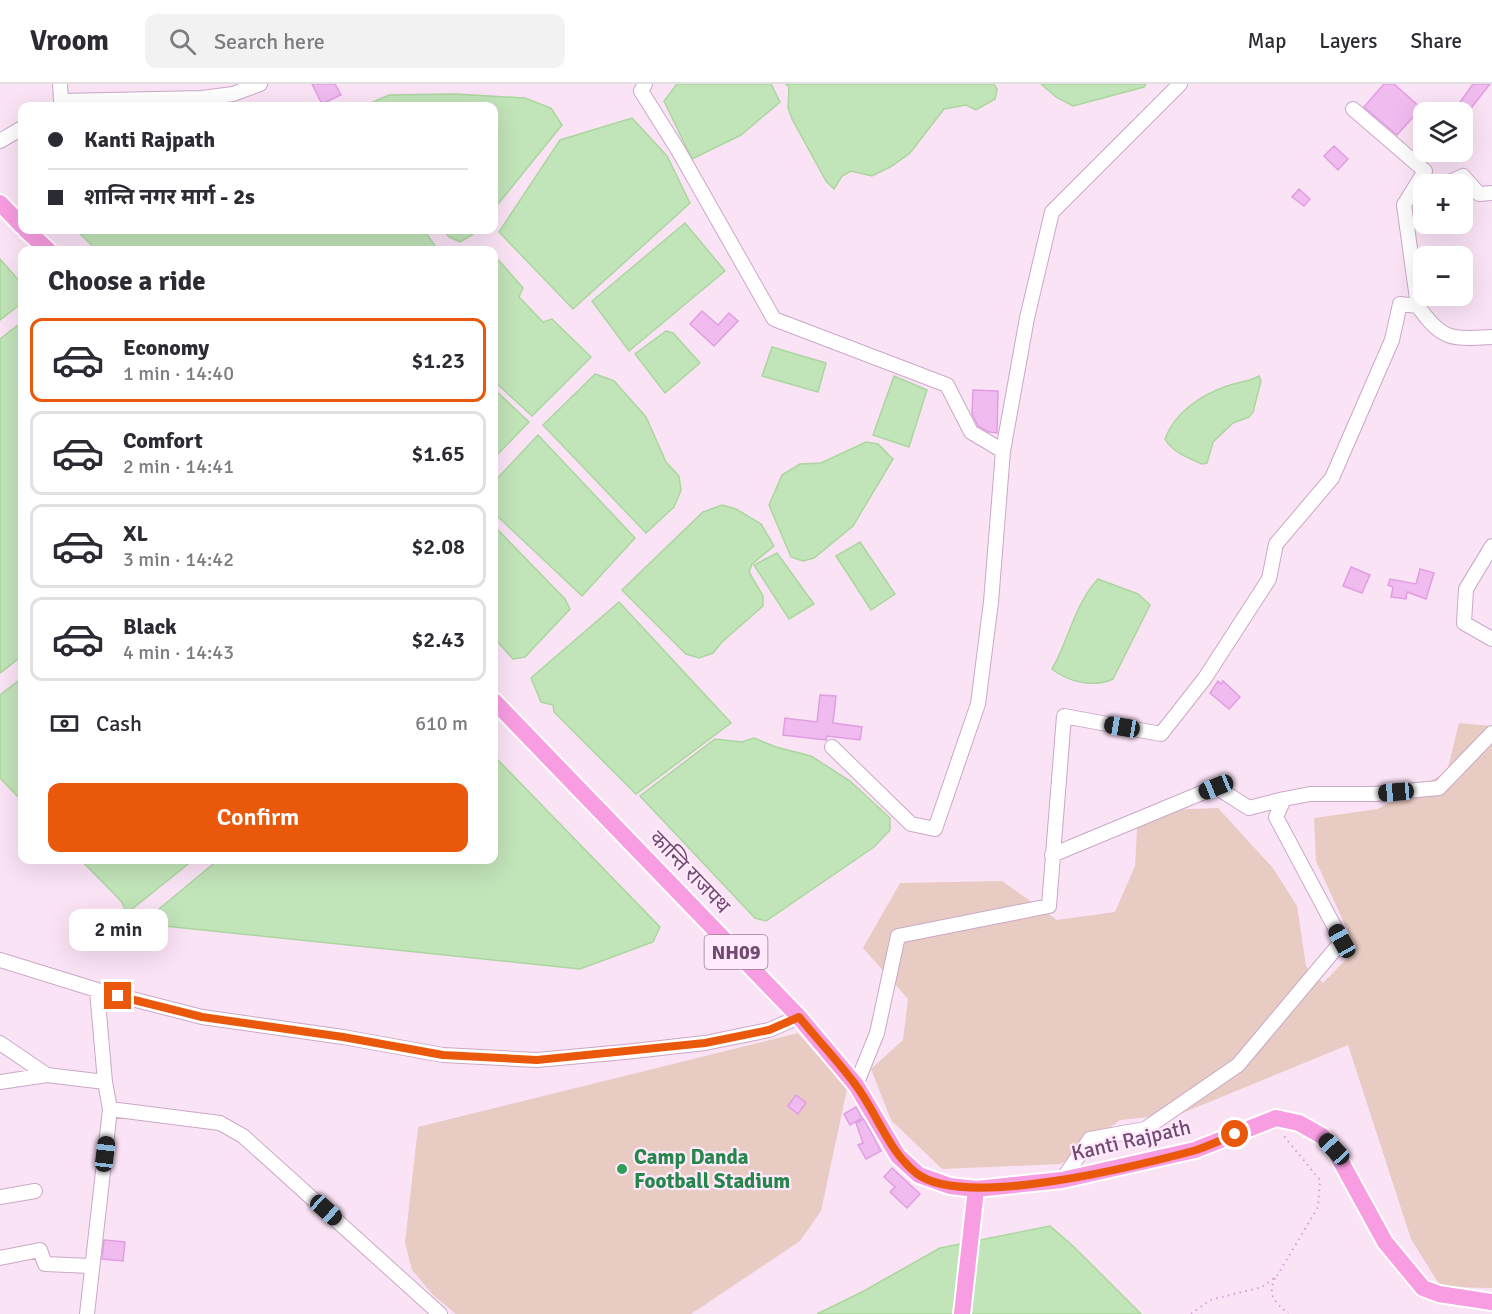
<!DOCTYPE html>
<html lang="en">
<head>
<meta charset="utf-8">
<style>
  body { margin:0; font-family:Signika,"Noto Sans Devanagari",sans-serif; background:#f2f2f3; color:#2b2b33; height:100vh; display:flex; flex-direction:column; font-size:22px; white-space:nowrap }
  * { box-sizing:border-box; margin:0 }
  p { font-size:20px; color:#7c7c81 }
  .icon { flex:none; width:33px; height:33px; fill:none; stroke:currentColor; stroke-width:2; stroke-linecap:round; stroke-linejoin:round }
  .map { position:relative; flex:1; overflow:hidden }
  .panel { position:absolute; left:18px; top:162px; width:480px; height:618px; display:flex; flex-direction:column; background:#fff; border-radius:12px; box-shadow:0 6px 24px #0002 }
  .panel>* { flex:none }
  .hud { position:absolute; left:18px; top:18px; width:480px; height:132px; border-radius:12px; box-shadow:0 6px 24px #0002; display:grid; align-content:center; height:132px; padding:0 30px; background:#fff }
  .tools { position:absolute; left:1413px; top:18px; display:grid; gap:12px }
  .tools a { display:grid; place-items:center; width:60px; height:60px; border-radius:12px; background:#fff; box-shadow:0 6px 24px #0002; font-size:30px }
  .end { position:absolute; width:27px; height:27px; margin:-14px; border:8px solid #ea580c; background:#fff; box-shadow:0 0 0 3px #fff }
  .from { border-radius:50% }
  .bubble { position:absolute; height:42px; border-radius:12px; background:#fff; box-shadow:0 6px 24px #0002; font-size:20px; font-weight:600; line-height:42px; text-align:center }
  .car { position:absolute; width:18px; height:36px; margin:-18px -9px; border-radius:8px; box-shadow:0 0 4px 2px #0007; background:linear-gradient(#222 24%,#8ab4d8 0 40%,#222 0 76%,#8ab4d8 0 86%,#222 0) }
  .hud b { display:flex; align-items:center; gap:21px; height:57px; font-size:22px }
  .hud b+b { border-top:2px solid #e1e1e2 }
  .hud i { width:15px; height:15px; background:#2b2b33 }
  ul { padding:0; list-style:none }
  li { display:flex; align-items:center; gap:18px; height:84px; margin:0 12px 9px; padding:0 18px; border:3px solid #e1e1e2; border-radius:12px }
  li div { flex:1 }
  li b { display:block; font-size:22px }
  li em { font-style:normal; font-weight:600 }
  li.selected { border-color:#ea580c }
  li>.icon { width:54px; height:54px; stroke-width:1.5 }
  h2 { padding:0 30px; font-size:27px; line-height:72px }
  .pay { display:flex; align-items:center; gap:15px; height:66px; padding:0 30px; font-size:22px }
  .pay p { margin-inline-start:auto }
  .action { display:flex; gap:12px; margin-top:auto; padding:12px 30px }
  .action a { flex:1; height:69px; border-radius:12px; background:#ea580c; color:#fff; font-size:24px; font-weight:600; line-height:69px; text-align:center }
  header { display:flex; align-items:center; gap:36px; box-sizing:border-box; height:84px; padding:0 30px; background:#fff; border-bottom:2px solid #e1e1e2 }
  header strong { font-size:28px }
  nav { display:flex; gap:33px; margin-inline-start:auto; font-size:21px }
  .search { width:420px; height:54px; background:#f2f2f3; display:flex; align-items:center; gap:15px; box-sizing:border-box; padding:0 21px; border-radius:12px; color:#7c7c81; font-size:22px }
  .map>svg:first-child { display:block }
  .green { fill:#e8cbc2 }
  .water { fill:#c2e4b9; stroke:#abd69f; stroke-width:1.5 }
  .building { fill:#f0bcef; stroke:#e29de2; stroke-width:1.5 }
  .lines { fill:none; stroke-linecap:round; stroke-linejoin:round }
  .minor-casing { stroke:#caa8c7; stroke-width:16 }
  .major-casing { stroke:#fff; stroke-width:20 }
  .path { stroke:#d59fd4; stroke-width:2; stroke-dasharray:1.5 4.5; stroke-linecap:butt }
  .minor { stroke:#fff; stroke-width:14 }
  .major { stroke:#f89de1; stroke-width:16 }
  .route { stroke:#ea580c; stroke-width:8 }
  .leisure-dot { fill:#2e9e5b; stroke:#ffe9fa; stroke-width:2 }
  .labels { text-anchor:middle; stroke-width:4.5; stroke-linejoin:round; paint-order:stroke }
  .shield { fill:#ffe9fa; stroke:#9c7a9c; stroke-width:1.5 }
  .shield-label { font-size:20px; font-weight:bold; fill:#724a73 }
  .street-label { font-size:21px; fill:#724a73; stroke:#ffe9fa }
  .leisure-label { font-size:21px; font-weight:bold; fill:#27864d; stroke:#ffe9fa; text-anchor:start }
</style>
</head>
<body>
<header>
<strong>Vroom</strong>
<div class="search"><svg class="icon" aria-label="search" viewBox="0 0 24 24"><circle cx="10" cy="10" r="6"/><path d="M15 15l6 6"/></svg>Search here</div>
<nav><a>Map</a><a>Layers</a><a>Share</a></nav>
</header>
<div class="map">
<svg width="1492" height="1230" viewBox="0 0 1492 1230">
  <rect width="100%" height="100%" fill="#fbe3f6"/>
  <path class="green" d="M1459,639L1492,642V1204L1441,1203L1411,1155L1348,961L1180,1030L1120,1036L1061,1080L942,1085L891,1036L871,985L903,956L908,915L863,864L900,799L1002,797L1057,836L1115,828L1135,782L1138,727L1218,724L1273,784L1297,822L1306,882L1323,899L1356,865L1316,777L1314,734L1378,725L1447,688Z
    M798,949L847,1005L821,1127L800,1157L691,1230H456L433,1211L412,1186L405,1159L418,1043Z"/>
  <path class="water" d="M677,0H771L780,18L741,51L692,75L664,17Z
    M786,0H994L997,5L995,15L976,26L966,21L944,25L910,69L892,82L872,92L851,87L842,92L834,105L826,97L792,35L788,24L789,3Z
    M1041,0H1146L1144,3L1073,22L1056,13Z
    M456,10L525,14L551,24L562,41L494,125V22H364L389,11Z
    M632,34L667,72L690,119L573,225L499,148L560,56Z
    M685,139L725,187L629,267L592,217Z
    M76,146H424L438,166H97Z
    M443,146H477L472,151L460,158L449,153Z
    M494,171L523,204L519,213L543,238L552,235L591,273L532,332L494,297Z
    M0,175L22,200V219L0,236Z
    M22,238V572L0,589V255Z
    M666,247L673,249L700,279L665,309L635,270Z
    M772,263L826,279L818,308L762,292Z
    M595,290L614,297L646,333L666,378L679,392L681,406L674,423L646,449L543,341Z
    M894,292L927,306L909,363L873,351Z
    M1259,292L1261,297L1253,328L1249,333L1233,339L1213,358L1207,379L1202,380C1189,374 1172,368 1165,355C1175,328 1201,311 1227,302C1238,298 1249,298 1259,292Z
    M494,305L529,338L494,374Z
    M538,351L635,454L582,512L494,429V398Z
    M866,358L878,360L893,375L853,442L814,474L803,477L791,473L769,421L782,391L800,380L821,379Z
    M722,421L736,425L761,440L774,462L752,480L749,488L763,512V522L722,558L713,569L699,574L686,570L622,506L703,428Z
    M494,442L565,515L570,525L525,573L513,575L494,554Z
    M860,458L895,510L871,526L836,472Z
    M777,469L814,520L789,535L754,481Z
    M1098,495L1138,510L1150,521L1113,595C1094,604 1068,598 1052,585C1069,556 1074,521 1098,495Z
    M619,518L731,639L636,710L554,628L553,621L541,618L531,594Z
    M22,594V717L0,694V611Z
    M754,654L776,663L811,672L850,697L890,734V746L874,763L766,837L755,834L640,712L715,655L742,658Z
    M494,672L660,843L653,858L580,885L155,841L153,830L218,776H494Z
    M81,776H193L127,829L121,817Z
    M1050,1142L1073,1162L1141,1230H817L862,1208L940,1164Z"/>
  <path class="building" d="M312,0H335L341,11L322,20Z
    M1384,0H1394L1421,24L1397,51L1364,23Z
    M1473,0H1490L1468,28H1453Z
    M1334,62L1348,75L1338,86L1324,72Z
    M1299,105L1310,115L1304,122L1292,113Z
    M702,227L718,241L729,229L738,237L714,262L690,240Z
    M973,306L998,307L997,349L989,348L978,342L972,330Z
    M1351,483L1370,491L1362,509L1343,502Z
    M1420,485L1434,489L1426,515L1407,508L1406,515L1391,513L1393,503L1388,501L1390,495L1416,500Z
    M1218,597L1221,600L1223,597L1240,613L1229,625L1210,609Z
    M820,611L836,612L833,639L862,643L860,656L827,652L826,656L783,651L785,634L817,638Z
    M796,1011L806,1019L798,1030L788,1022Z
    M856,1023L862,1034L850,1041L844,1030Z
    M864,1035L881,1067L866,1075L858,1061L863,1059L856,1039Z
    M892,1084L920,1110L907,1124L890,1108L895,1103L884,1093Z
    M104,1156L125,1158L123,1177L102,1175Z"/>
  <g class="lines">
    <defs>
      <path id="minor" d="M60,0L61,17L202,14L233,10L260,0
        M645,0L641,7L678,66L774,235L947,301L971,348L1003,367
        M0,57L22,44
        M1445,100L1463,92L1479,110L1492,109
        M1418,222C1442,257 1452,255 1492,253
        M1492,462L1466,505L1464,539L1492,555
        M832,663L911,740L935,745L978,620L991,518L1003,367L1027,234L1052,128L1180,0
        M1052,771L1216,703L1249,724L1284,715
        M0,876L97,906L202,933L343,953L443,971L537,976L625,968L705,959L769,946L799,933
        M0,959L47,991L105,998
        M0,998L47,991
        M856,1001L877,949L898,852L1049,822L1064,632L1161,650L1205,594L1269,495L1276,460L1332,394L1392,256L1400,220L1418,222L1404,121L1425,87L1353,25
        M110,1025L220,1039L243,1052L440,1230
        M1062,1096L1090,1055L1145,1045L1238,981L1342,857L1276,733L1284,715L1310,710H1374L1439,704L1492,649
        M0,1113L35,1107
        M0,1174L40,1166L45,1180L91,1182
        M87,1230L110,1025L105,998L97,906"/>
      <path id="major" d="M0,119L22,142
        M26,146L48,166
        M494,617L799,933L856,1001L898,1072L919,1091L950,1102L976,1105L1062,1096L1195,1066L1276,1034L1299,1039L1322,1052L1334,1065L1385,1158L1423,1204L1439,1210L1492,1218
        M962,1230L976,1105"/>
    </defs>
    <use href="#minor" class="minor-casing"/>
    <use href="#major" class="major-casing"/>
    <path class="path" d="M1275,1194C1267,1212 1275,1217 1288,1230
      M1191,1230L1210,1216L1262,1203L1277,1192L1318,1123L1320,1096L1283,1051"/>
    <use href="#minor" class="minor"/>
    <use href="#major" class="major"/>
  </g>
  <g class="lines">
    <path class="route" d="M118,912L202,933L343,953L443,971L537,976L705,959L769,946L799,933C817,955 837,976 855,1000C877,1029 887,1065 916,1089C963,1126 1136,1082 1193,1067C1207,1063 1221,1056 1235,1050"/>
  </g>
  <circle class="leisure-dot" cx="622" cy="1085" r="6"/>
  <g class="labels">
    <rect class="shield" x="704.5" y="851" width="63" height="34" rx="4.5"/>
    <g class="shield-label">
      <text x="736" y="875">NH09</text>
    </g>
    <g class="street-label">
      <text transform="translate(690 788) rotate(46)" y="7">कान्ति राजपथ</text>
      <text transform="translate(1131 1056) rotate(-13)" y="7">Kanti Rajpath</text>
    </g>
    <g class="leisure-label">
      <text x="634" y="1080">Camp Danda<tspan x="634" dy="24">Football Stadium</tspan></text>
    </g>
  </g>
</svg>
<div class="tools">
<a><svg class="icon" aria-label="layers" viewBox="0 0 24 24"><path d="M12 4l9 5-9 5-9-5zM3 14l9 5 9-5"/></svg></a>
<a>+</a>
<a>−</a>
</div>
<i class="end from" style="left:1235px;top:1050px"></i>
<i class="end" style="left:118px;top:912px"></i>
<div class="bubble" style="left:69px;top:825px;width:99px">2 min</div>
<i class="car" style="left:1122px;top:643px;rotate:280deg"></i>
<i class="car" style="left:1216px;top:703px;rotate:248deg"></i>
<i class="car" style="left:1396px;top:708px;rotate:265deg"></i>
<i class="car" style="left:1342px;top:857px;rotate:331deg"></i>
<i class="car" style="left:1334px;top:1065px;rotate:317deg"></i>
<i class="car" style="left:105px;top:1070px;rotate:7deg"></i>
<i class="car" style="left:326px;top:1126px;rotate:132deg"></i>
<div class="hud">
<b><i class="from"></i>Kanti Rajpath</b>
<b><i></i>शान्ति नगर मार्ग - 2s</b>
</div>
<section class="panel">
<h2>Choose a ride</h2>
<ul>
<li class="selected"><svg class="icon" aria-label="car" viewBox="0 0 24 24"><path d="M5 17H2v-5l4-1 3-4h7l3 4 3 1v5h-3M9 17h6M6 11h13"/><circle cx="7" cy="17" r="2"/><circle cx="17" cy="17" r="2"/></svg><div><b>Economy</b><p>1 min · 14:40</p></div><em>$1.23</em></li>
<li><svg class="icon" aria-label="car" viewBox="0 0 24 24"><path d="M5 17H2v-5l4-1 3-4h7l3 4 3 1v5h-3M9 17h6M6 11h13"/><circle cx="7" cy="17" r="2"/><circle cx="17" cy="17" r="2"/></svg><div><b>Comfort</b><p>2 min · 14:41</p></div><em>$1.65</em></li>
<li><svg class="icon" aria-label="car" viewBox="0 0 24 24"><path d="M5 17H2v-5l4-1 3-4h7l3 4 3 1v5h-3M9 17h6M6 11h13"/><circle cx="7" cy="17" r="2"/><circle cx="17" cy="17" r="2"/></svg><div><b>XL</b><p>3 min · 14:42</p></div><em>$2.08</em></li>
<li><svg class="icon" aria-label="car" viewBox="0 0 24 24"><path d="M5 17H2v-5l4-1 3-4h7l3 4 3 1v5h-3M9 17h6M6 11h13"/><circle cx="7" cy="17" r="2"/><circle cx="17" cy="17" r="2"/></svg><div><b>Black</b><p>4 min · 14:43</p></div><em>$2.43</em></li>
</ul>
<div class="pay"><svg class="icon" aria-label="cash" viewBox="0 0 24 24"><path d="M3 7h18v10H3z"/><circle cx="12" cy="12" r="2"/></svg>Cash<p>610 m</p></div>
<div class="action"><a>Confirm</a></div>
</section>
</div>
</body>
</html>
